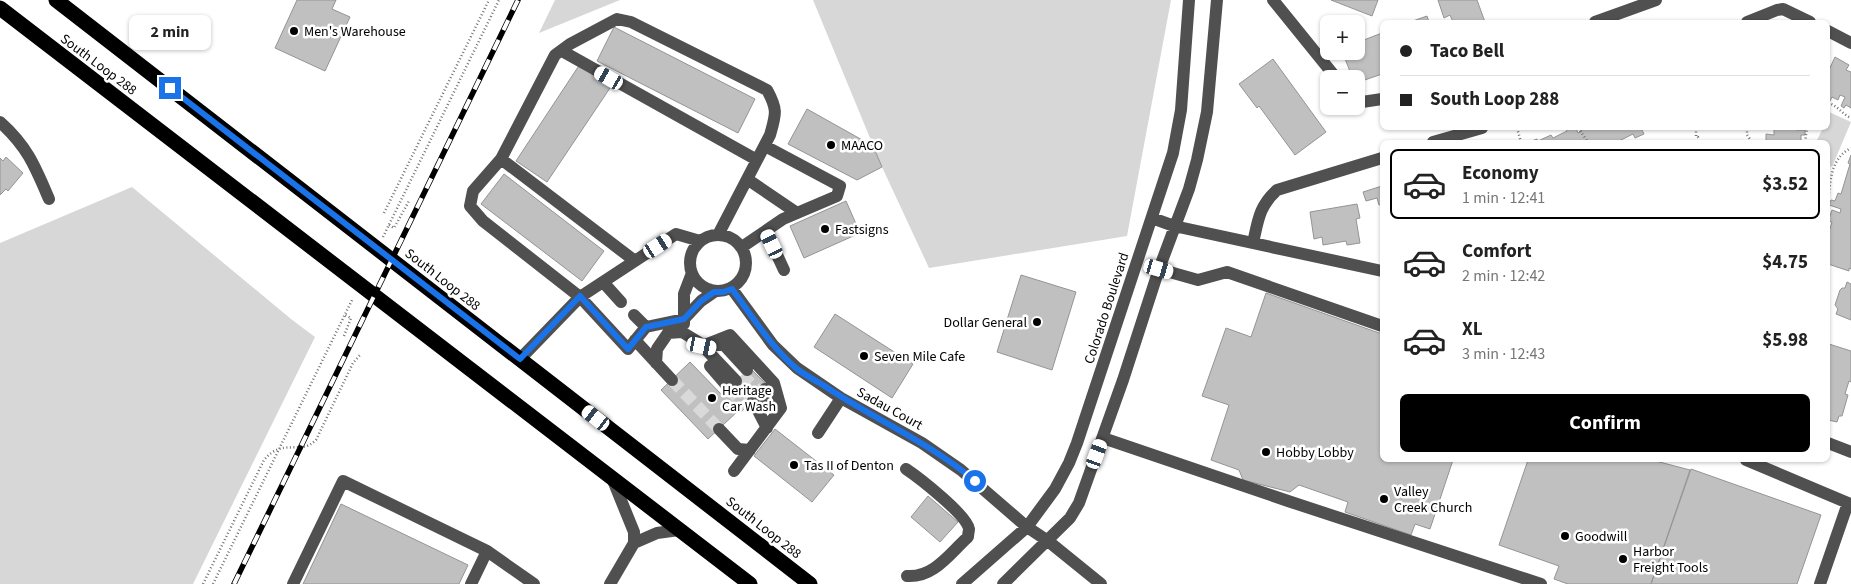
<!DOCTYPE html>
<html lang="en">
<head>
<meta charset="utf-8">
<style>
  body { margin:0; font-family:"Source Sans 3",sans-serif; background:#f2f2f2; color:#222; height:100vh; display:flex; flex-direction:column; font-size:19px; white-space:nowrap }
  * { box-sizing:border-box; margin:0 }
  p { font-size:16px; color:#767676 }
  .icon { flex:none; width:28px; height:28px; fill:none; stroke:currentColor; stroke-width:2; stroke-linecap:round; stroke-linejoin:round }
  .map { position:relative; flex:1; overflow:hidden }
  .details { position:absolute; left:1380px; top:140px; width:450px; height:322px; display:flex; flex-direction:column; background:#fff; border-radius:8px; box-shadow:0 1px 4px #0004 }
  .details>* { flex:none }
  .guide { position:absolute; left:1380px; top:20px; width:450px; height:110px; border-radius:8px; box-shadow:0 1px 4px #0004; display:grid; align-content:center; height:110px; padding:0 20px; background:#fff }
  .tools { position:absolute; left:1320px; top:15px; display:grid; gap:10px }
  .tools a { display:grid; place-items:center; width:45px; height:45px; border-radius:8px; background:#fff; box-shadow:0 1px 4px #0004; font-size:25px }
  .end { position:absolute; width:22px; height:22px; margin:-11px; border:6px solid #1a73e8; background:#fff; box-shadow:0 0 0 2px #fff }
  .from { border-radius:50% }
  .bubble { position:absolute; height:35px; border-radius:8px; background:#fff; box-shadow:0 1px 4px #0004; font-size:16px; font-weight:700; line-height:35px; text-align:center }
  .car { position:absolute; width:15px; height:30px; margin:-15px -8px; border-radius:6px; box-shadow:0 0 4px 1px #0007; background:linear-gradient(#fff 24%,#345 0 40%,#fff 0 76%,#345 0 86%,#fff 0) }
  .guide b { display:flex; align-items:center; gap:18px; height:48px; font-size:19px }
  .guide b+b { border-top:1px solid #e0e0e0 }
  .guide i { width:12px; height:12px; background:#222 }
  ul { padding:9px 0 0; list-style:none }
  li { display:flex; align-items:center; gap:15px; height:70px; margin:0 10px 8px; padding:0 10px; border:2px solid transparent; border-radius:8px }
  li div { flex:1 }
  li b { display:block; font-size:19px }
  li em { font-style:normal; font-weight:700 }
  li.selected { border-color:#000 }
  li>.icon { width:45px; height:45px; stroke-width:1.5 }
  .button { display:flex; gap:10px; margin-top:auto; padding:10px 20px }
  .button a { flex:1; height:58px; border-radius:8px; background:#000; color:#fff; font-size:20px; font-weight:700; line-height:58px; text-align:center }
  .map>svg:first-child { display:block }
  .green { fill:#d7d7d7 }
  .building { fill:#c0c0c0; stroke:#949494 }
  .lines { fill:none; stroke-linecap:round; stroke-linejoin:round }
  .minor-tunnel { stroke:#d9d9d9; stroke-width:12; stroke-dasharray:12 6; stroke-linecap:butt }
  .path { stroke:#727272; stroke-width:2.5; stroke-dasharray:1 2.5; stroke-linecap:butt }
  .minor { stroke:#505050; stroke-width:12 }
  .highway { stroke:#000; stroke-width:15 }
  .rail-casing { stroke:#000; stroke-width:5.5 }
  .rail { stroke:#fff; stroke-width:4; stroke-dasharray:11; stroke-linecap:butt }
  .route { stroke:#1a73e8; stroke-width:6 }
  .poi-dot { fill:#000; stroke:#fff; stroke-width:2 }
  .labels { text-anchor:middle; stroke-width:5; stroke-linejoin:round; paint-order:stroke }
  .poi-label { font-size:14px; fill:#000; stroke:#fff; text-anchor:start }
  .street-label { font-size:14px; fill:#000; stroke:#fff }
</style>
</head>
<body>
<div class="map">
<svg width="1851" height="584" viewBox="0 0 1851 584">
  <rect width="100%" height="100%" fill="#fff"/>
  <path class="green" d="M555,0H620L539,33Z
    M813,0H1171L1127,236L929,268L882,167Z
    M1829,112L1851,122L1832,167L1828,165V142H1816L1823,128H1828V117Z
    M132,187L291,319L315,337L193,584H0V243Z"/>
  <path class="building" d="M297,0H336L332,9L350,17L325,71L275,48Z
    M1331,0H1378L1372,16Z
    M1438,0H1477L1485,22H1453L1450,15L1444,18Z
    M1427,16L1429,22H1410Z
    M614,27L755,99L738,133L597,61Z
    M1382,33V74L1356,83V79H1353L1342,51H1356V43Z
    M1835,57L1849,65L1846,70L1851,72V108L1846,105L1844,108L1841,106L1845,97L1840,95L1838,100L1832,97L1830,101L1828,99V72Z
    M1273,59L1326,132L1295,155L1259,106L1257,108L1239,84Z
    M580,64L612,85L547,182L516,161Z
    M807,109L873,146L882,167L857,180L788,144Z
    M1569,128H1576L1578,133L1582,131L1580,128H1641L1644,134L1635,138L1633,134L1619,141L1620,142H1529L1537,139L1538,141L1551,135L1553,138L1567,131L1566,129Z
    M1774,128H1796V130H1805V135H1801V142H1766V134L1774,135Z
    M1851,155V269L1849,268V271L1828,264V235L1832,222L1828,221L1832,210L1840,213L1841,209L1829,205L1831,200L1835,201L1838,193L1841,194L1850,164L1848,163Z
    M6,157L23,173L8,191L6,189L0,195V158L3,161Z
    M504,174L604,251L582,281L481,204Z
    M1382,186V204L1379,205L1377,198L1366,201L1363,192Z
    M846,201L860,233L804,258L790,226Z
    M1357,204L1360,218L1356,219L1360,243L1347,245L1346,241L1323,245L1322,237L1314,239L1310,212Z
    M1021,275L1076,292L1052,370L997,352Z
    M1847,282L1851,284V320L1836,314L1838,309L1835,305L1840,290L1842,288H1845Z
    M1266,293L1382,334V460H1453L1430,529L1415,524L1411,535L1345,512L1348,502L1299,485L1290,492L1243,480L1239,470L1211,460L1229,405L1202,396L1226,328L1251,337Z
    M835,314L913,364L892,398L814,347Z
    M1829,344L1851,351V382L1849,381L1845,394L1848,395L1842,416H1839L1837,422L1828,420V350Z
    M690,362L722,395L750,368L768,386L740,413L738,411L708,439L661,390Z
    M775,429L834,475L812,502L754,456Z
    M1528,460H1652L1690,470L1651,584H1568L1554,579L1559,566L1499,545Z
    M1691,469L1821,515L1797,584H1651Z
    M928,496L958,522L940,542L911,517Z
    M341,504L468,565L459,584H303Z"/>
  <g class="lines">
    <path class="minor-tunnel" d="M742,375L761,393
      M672,380L719,429
      M736,381L753,401
      M729,388L746,407"/>
    <path class="path" d="M1828,103C1837,105 1842,114 1851,118
      M1517,128L1521,142
      M1578,128L1588,142
      M1696,128V137H1698V142
      M1747,128V135L1752,142
      M1805,142L1807,128
      M1828,200C1831,180 1830,159 1851,148
      M384,213L489,0
      M389,225L394,228L409,201
      M383,237L499,0
      M344,336L351,318L345,315
      M203,584L264,460C283,437 300,456 316,440L353,363L360,355
      M213,584L353,298"/>
    <path class="minor" d="M1273,0L1337,79
      M1595,22L1656,0
      M1747,22L1777,10L1783,9L1810,22
      M1828,31L1851,43
      M562,51L757,160
      M1356,99L1362,102L1382,99
      M0,122C27,146 35,166 49,199
      M1433,142L1482,128
      M501,159L473,191L470,206L483,221L580,297L628,349L646,327L684,319L701,301L714,292
      M747,179L797,213
      M1152,218L1174,226L1382,271
      M766,231L784,270
      M690 263a28 28 0 1 1 56 0a28 28 0 1 1-56 0Z
      M1253,243C1258,221 1259,206 1277,190L1382,158
      M742,247L783,219L837,196L840,186L765,146
      M635,261L501,159L555,55L570,44L617,19L631,22L767,90C778,110 776,114 770,135L718,235
      M1159,269L1198,280L1227,272L1382,326
      M603,282L621,302
      M732,289L773,345L797,368L841,398L922,443L961,470L1027,527L1048,541L1101,584
      M634,315L646,327
      M684,324V294L692,273
      M635,340L672,380
      M710,345H724L747,370
      M702,346L730,335L774,383L781,408L734,471
      M520,359L580,297L676,234L700,241
      M656,363L657,349L668,333L682,332L700,343L736,381
      M710,366L729,388
      M753,401L767,428
      M760,414L765,389
      M719,429L738,449L750,450
      M818,433L841,398
      M1103,438L1291,502L1541,584
      M1828,443L1851,452
      M1746,460L1848,503
      M906,469C918,477 967,515 969,529C969,531 968,534 968,537C950,553 934,578 907,576
      M634,543L657,533L679,530
      M293,584L343,481L487,551L534,584
      M471,584L487,551
      M610,584L634,543V532L612,478
      M962,584L1027,527L1055,489L1069,463L1077,443L1173,153L1181,110L1189,0
      M1003,584L1070,518L1079,503L1123,380L1159,269L1189,189L1197,160L1207,112L1217,0
      M1820,584L1848,503L1851,504"/>
    <path class="highway" d="M56,0L810,584
      M0,8L750,584"/>
    <defs>
      <path id="rail" d="M234,584L518,0"/>
    </defs>
    <use href="#rail" class="rail-casing"/>
    <use href="#rail" class="rail"/>
  </g>
  <g class="lines">
    <path class="route" d="M170,88L520,359L580,296L628,349L646,327L684,319L701,301L714,292H723L732,289C752,316 771,347 797,369C805,375 814,380 823,385C872,418 929,442 975,481"/>
  </g>
  <g class="poi-dot">
    <circle cx="294" cy="31" r="5"/>
    <circle cx="831" cy="145" r="5"/>
    <circle cx="825" cy="229" r="5"/>
    <circle cx="1037" cy="322" r="5"/>
    <circle cx="864" cy="356" r="5"/>
    <circle cx="712" cy="398" r="5"/>
    <circle cx="1266" cy="452" r="5"/>
    <circle cx="794" cy="465" r="5"/>
    <circle cx="1384" cy="499" r="5"/>
    <circle cx="1565" cy="536" r="5"/>
    <circle cx="1623" cy="559" r="5"/>
  </g>
  <g class="labels">
    <g class="poi-label">
      <text x="304" y="36">Men's Warehouse</text>
      <text x="841" y="150">MAACO</text>
      <text x="835" y="234">Fastsigns</text>
      <text x="1027" y="327" text-anchor="end">Dollar General</text>
      <text x="874" y="361">Seven Mile Cafe</text>
      <text x="722" y="395">Heritage<tspan x="722" dy="16">Car Wash</tspan></text>
      <text x="1276" y="457">Hobby Lobby</text>
      <text x="804" y="470">Tas II of Denton</text>
      <text x="1394" y="496">Valley<tspan x="1394" dy="16">Creek Church</tspan></text>
      <text x="1575" y="541">Goodwill</text>
      <text x="1633" y="556">Harbor<tspan x="1633" dy="16">Freight Tools</tspan></text>
    </g>
    <g class="street-label">
      <text transform="translate(99 64) rotate(37)" y="5">South Loop 288</text>
      <text transform="translate(443 279) rotate(38)" y="5">South Loop 288</text>
      <text transform="translate(1106 308) rotate(-72)" y="5">Colorado Boulevard</text>
      <text transform="translate(890 408) rotate(29)" y="5">Sadau Court</text>
      <text transform="translate(764 527) rotate(38)" y="5">South Loop 288</text>
    </g>
  </g>
</svg>
<div class="tools">
<a>+</a>
<a>−</a>
</div>
<i class="end from" style="left:975px;top:481px"></i>
<i class="end" style="left:170px;top:88px"></i>
<div class="bubble" style="left:129px;top:15px;width:82px">2 min</div>
<i class="car" style="left:609px;top:78px;rotate:300deg"></i>
<i class="car" style="left:772px;top:244px;rotate:335deg"></i>
<i class="car" style="left:658px;top:246px;rotate:57deg"></i>
<i class="car" style="left:1159px;top:269px;rotate:106deg"></i>
<i class="car" style="left:702px;top:346px;rotate:102deg"></i>
<i class="car" style="left:596px;top:418px;rotate:308deg"></i>
<i class="car" style="left:1097px;top:454px;rotate:20deg"></i>
<div class="guide">
<b><i class="from"></i>Taco Bell</b>
<b><i></i>South Loop 288</b>
</div>
<section class="details">
<ul>
<li class="selected"><svg class="icon" aria-label="car" viewBox="0 0 24 24"><path d="M5 17H2v-5l4-1 3-4h7l3 4 3 1v5h-3M9 17h6M6 11h13"/><circle cx="7" cy="17" r="2"/><circle cx="17" cy="17" r="2"/></svg><div><b>Economy</b><p>1 min · 12:41</p></div><em>$3.52</em></li>
<li><svg class="icon" aria-label="car" viewBox="0 0 24 24"><path d="M5 17H2v-5l4-1 3-4h7l3 4 3 1v5h-3M9 17h6M6 11h13"/><circle cx="7" cy="17" r="2"/><circle cx="17" cy="17" r="2"/></svg><div><b>Comfort</b><p>2 min · 12:42</p></div><em>$4.75</em></li>
<li><svg class="icon" aria-label="car" viewBox="0 0 24 24"><path d="M5 17H2v-5l4-1 3-4h7l3 4 3 1v5h-3M9 17h6M6 11h13"/><circle cx="7" cy="17" r="2"/><circle cx="17" cy="17" r="2"/></svg><div><b>XL</b><p>3 min · 12:43</p></div><em>$5.98</em></li>
</ul>
<div class="button"><a>Confirm</a></div>
</section>
</div>
</body>
</html>
